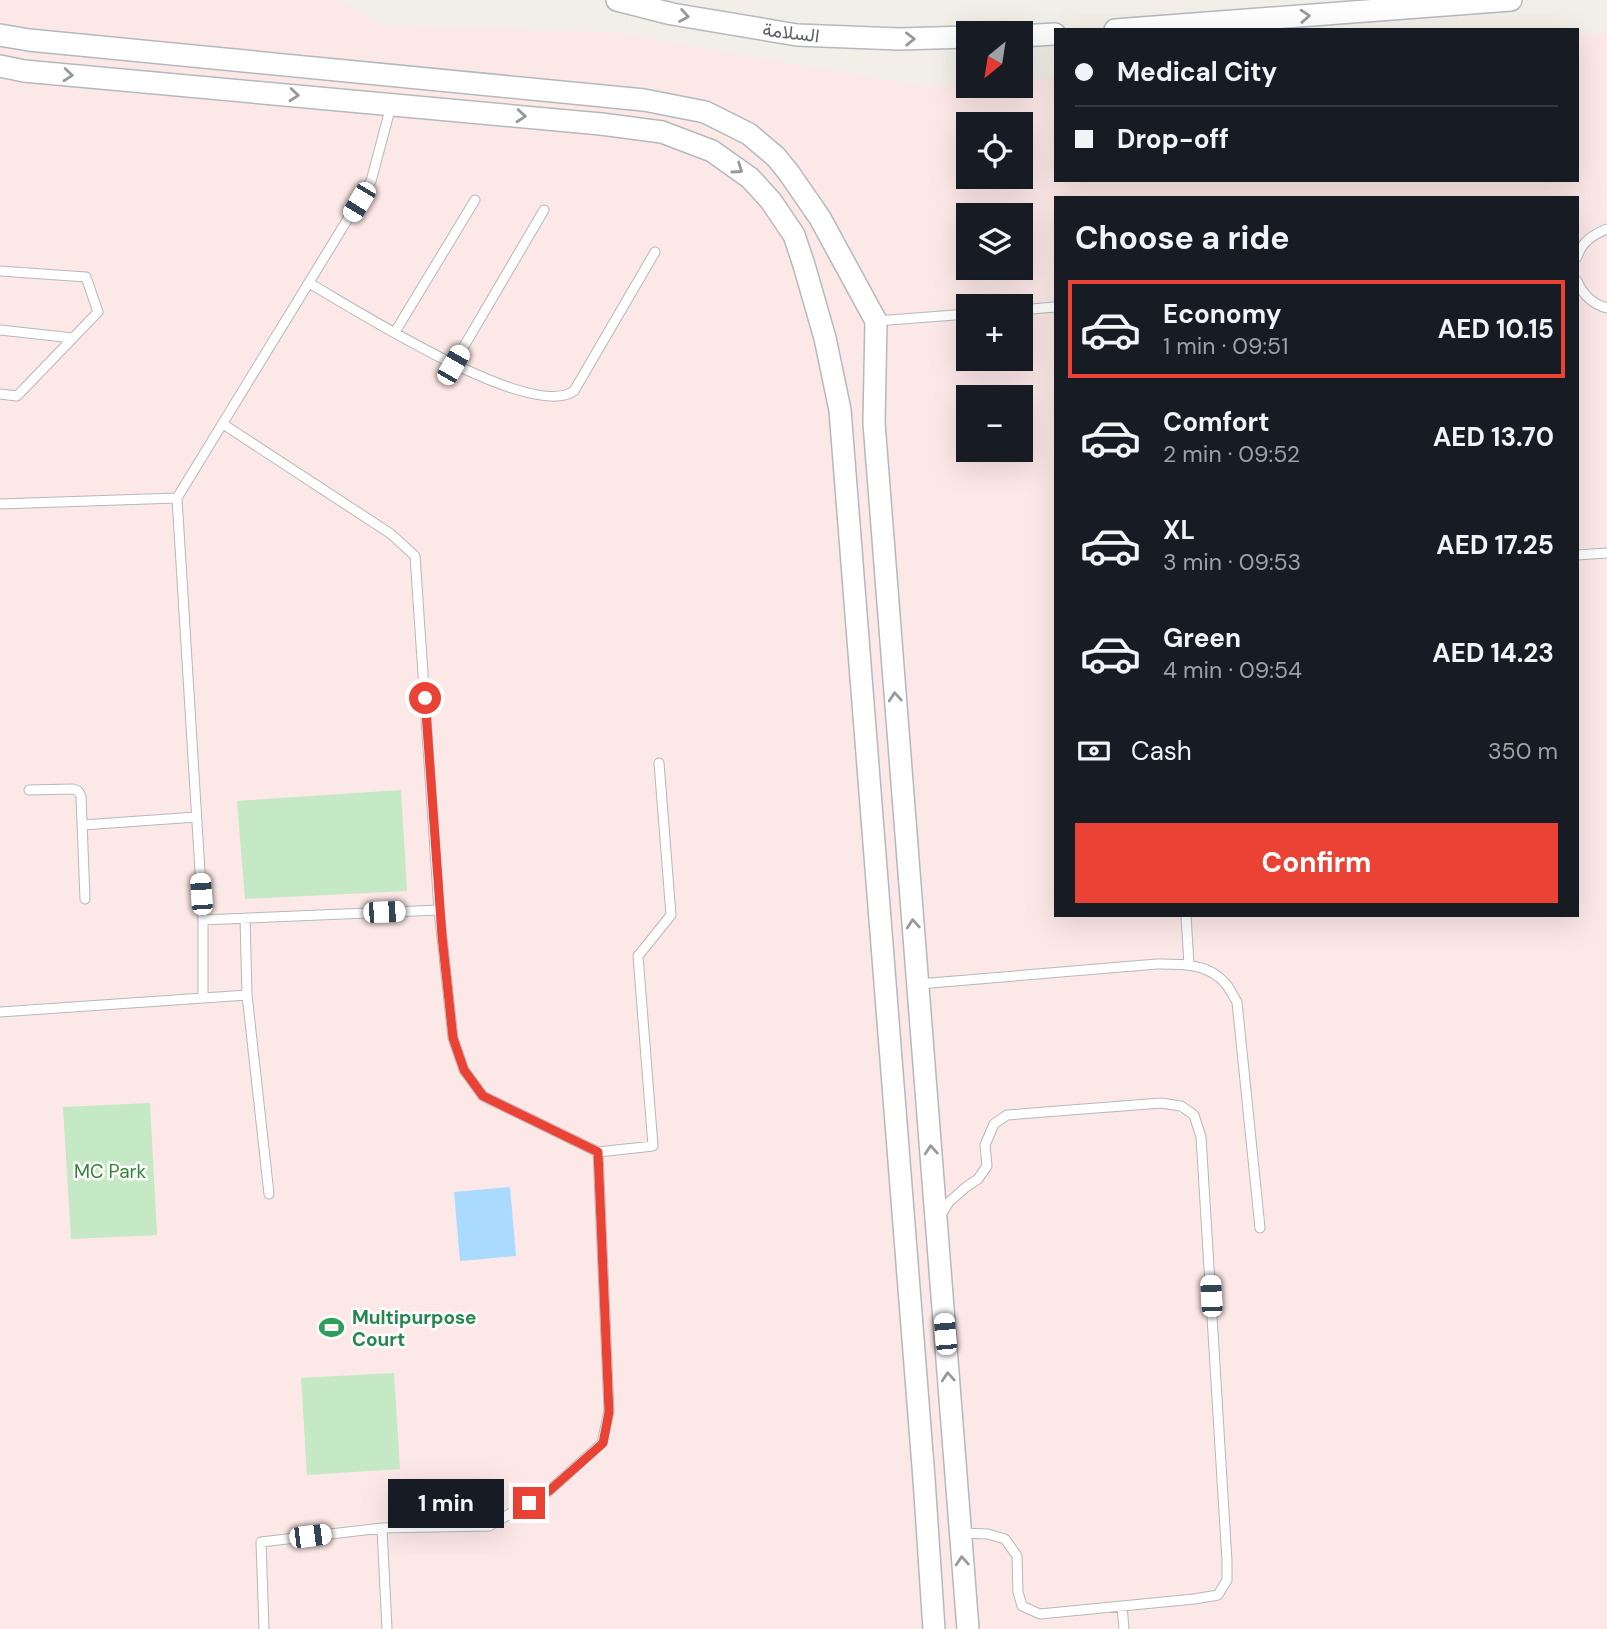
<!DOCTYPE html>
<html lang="en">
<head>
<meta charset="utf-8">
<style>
  body { margin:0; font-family:"DM Sans",Vazirmatn,sans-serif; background:#20242c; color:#f1f3f6; height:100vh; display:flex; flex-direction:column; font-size:26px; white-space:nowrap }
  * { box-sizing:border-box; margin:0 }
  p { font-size:23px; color:#9ea1a6 }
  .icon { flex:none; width:38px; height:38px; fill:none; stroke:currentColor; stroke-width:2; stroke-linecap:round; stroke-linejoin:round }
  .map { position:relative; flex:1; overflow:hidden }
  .panel { position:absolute; left:1054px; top:196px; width:525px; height:721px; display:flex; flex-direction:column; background:#171b24; border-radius:0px; box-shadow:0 7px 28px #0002 }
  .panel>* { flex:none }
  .banner { position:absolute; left:1054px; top:28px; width:525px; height:154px; border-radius:0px; box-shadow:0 7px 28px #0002; display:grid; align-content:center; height:154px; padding:0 21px; background:#171b24 }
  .needle { width:46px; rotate:210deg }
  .fabs { position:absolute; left:956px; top:21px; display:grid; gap:14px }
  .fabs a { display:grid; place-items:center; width:77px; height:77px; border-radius:0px; background:#171b24; box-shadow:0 7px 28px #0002; font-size:35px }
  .end { position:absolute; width:32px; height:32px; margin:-16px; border:9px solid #ea4335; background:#fff; box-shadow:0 0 0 4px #fff }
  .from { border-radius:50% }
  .bubble { position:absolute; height:49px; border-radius:0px; background:#171b24; box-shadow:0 7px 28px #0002; font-size:23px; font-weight:700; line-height:49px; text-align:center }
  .car { position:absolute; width:21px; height:42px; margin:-21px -10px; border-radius:9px; box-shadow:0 0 5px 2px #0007; background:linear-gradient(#fff 24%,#345 0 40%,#fff 0 76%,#345 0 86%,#fff 0) }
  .banner b { display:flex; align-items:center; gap:24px; height:66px; font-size:26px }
  .banner b+b { border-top:2px solid #363941 }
  .banner i { width:18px; height:18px; background:#f1f3f6 }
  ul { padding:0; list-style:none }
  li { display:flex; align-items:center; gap:21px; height:98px; margin:0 14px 10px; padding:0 7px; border:4px solid transparent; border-radius:0px }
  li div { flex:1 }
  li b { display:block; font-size:26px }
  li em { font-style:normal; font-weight:700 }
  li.selected { border-color:#ea4335 }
  li>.icon { width:63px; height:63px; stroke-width:1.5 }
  h2 { padding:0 21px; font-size:32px; line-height:84px }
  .pay { display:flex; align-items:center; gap:18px; height:77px; padding:0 21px; font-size:26px }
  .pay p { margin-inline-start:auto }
  .button { display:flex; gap:14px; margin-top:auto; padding:14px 21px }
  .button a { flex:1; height:80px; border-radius:0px; background:#ea4335; color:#fff; font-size:28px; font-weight:700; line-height:80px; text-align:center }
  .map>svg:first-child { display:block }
  .medical { fill:#fce8e6; fill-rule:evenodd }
  .green { fill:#c5e8c5 }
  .water { fill:#aadaff }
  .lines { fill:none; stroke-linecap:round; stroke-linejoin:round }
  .service-casing { stroke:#b5b8bc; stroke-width:11 }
  .tertiary-casing { stroke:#b5b8bc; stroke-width:24 }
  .service { stroke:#fff; stroke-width:9 }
  .tertiary { stroke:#fff; stroke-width:21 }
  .oneway { stroke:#979a9d }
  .route { stroke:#ea4335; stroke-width:9 }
  .labels { text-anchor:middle; stroke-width:5; stroke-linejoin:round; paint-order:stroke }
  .street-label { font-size:19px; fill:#5f6368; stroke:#fff }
  .park-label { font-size:19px; fill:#348238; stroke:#fff }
  .leisure-label { font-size:19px; font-weight:bold; fill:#27864d; stroke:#fff; text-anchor:start }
</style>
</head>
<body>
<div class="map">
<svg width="1607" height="1629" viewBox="0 0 1607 1629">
  <rect width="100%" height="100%" fill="#f1efe8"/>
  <path class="medical" d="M0,0H339L383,26L611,32L926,87L968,84V86H1020V79L1055,77V180H1577V35L1607,33V1629H0ZM968,124H1020V177H968ZM1055,198H1577V915H1055ZM968,215H1020V268H968ZM968,306H1020V359H968ZM968,397H1020V450H968Z"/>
  <path class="green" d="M401,790L407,891L245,899L237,801Z
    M150,1103L157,1235L71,1239L63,1107Z
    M394,1373L400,1469L307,1475L301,1378Z"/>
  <path class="water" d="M510,1187L516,1256L460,1261L454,1192Z"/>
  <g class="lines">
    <defs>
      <path id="service" d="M1577,257C1582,242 1592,235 1607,229
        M0,271L86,277L98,312L17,396L0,394
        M1577,281C1583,295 1592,304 1607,308
        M309,283C353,308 530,422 574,391L655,252
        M1020,310L1055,307
        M876,321L968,314
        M0,330L73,338
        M395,332L475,200
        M453,365L544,210
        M223,424L391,534L415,556L439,910L453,1038L464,1070L483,1096L598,1152L609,1411L602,1443L549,1491L489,1526L382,1528L261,1542L264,1629
        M177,498L203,920V998
        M0,504L177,498L371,181L391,106
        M1577,555L1607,553
        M29,790L73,789L78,791L81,796L85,899
        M83,825L196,817
        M1186,915L1189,965
        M245,918L247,995L269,1194
        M203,920L439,910
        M919,984L1157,964C1181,964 1208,963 1225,983C1230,988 1233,996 1237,1002L1260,1228
        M0,1012L247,995
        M598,1152L653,1146L638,956L671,915L659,763
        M941,1215L949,1202L966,1187L978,1179L987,1166L985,1145L994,1124L1007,1115L1161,1103L1181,1106L1194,1115L1201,1137L1227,1561V1580L1218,1595L1194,1599L1040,1614L1022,1606L1018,1592L1017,1556L1005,1539L988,1534L962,1533
        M382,1528L387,1629
        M1122,1606L1124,1629"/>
      <path id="tertiary" d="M617,0L672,14L797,35L899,39L968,37
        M1115,30L1511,0
        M0,35L29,40L644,100L705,112L749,134L776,157L789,173L820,218L876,321L874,423L968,1629
        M1020,36L1055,34
        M0,66L24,71L601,124L662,132L712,151L750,178L771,201L794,235L804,265L825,338L840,410L924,1479L934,1629"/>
    </defs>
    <use href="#service" class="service-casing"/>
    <use href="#tertiary" class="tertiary-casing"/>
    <use href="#service" class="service"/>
    <use href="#tertiary" class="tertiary"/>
  </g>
  <defs><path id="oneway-chevron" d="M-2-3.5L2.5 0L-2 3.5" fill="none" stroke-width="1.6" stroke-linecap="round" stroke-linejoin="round" transform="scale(1.75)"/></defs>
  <g class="oneway">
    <use href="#oneway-chevron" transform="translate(684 16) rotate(10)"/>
    <use href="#oneway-chevron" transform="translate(1305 16) rotate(-4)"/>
    <use href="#oneway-chevron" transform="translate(910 39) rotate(-1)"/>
    <use href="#oneway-chevron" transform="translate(68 75) rotate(5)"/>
    <use href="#oneway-chevron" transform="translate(294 95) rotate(5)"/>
    <use href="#oneway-chevron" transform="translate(521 116) rotate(5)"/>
    <use href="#oneway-chevron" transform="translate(738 169) rotate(35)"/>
    <use href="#oneway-chevron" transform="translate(895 697) rotate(-94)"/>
    <use href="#oneway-chevron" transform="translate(913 924) rotate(-94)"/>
    <use href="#oneway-chevron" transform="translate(931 1150) rotate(-94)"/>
    <use href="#oneway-chevron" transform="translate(948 1377) rotate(-94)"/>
    <use href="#oneway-chevron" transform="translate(962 1561) rotate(-94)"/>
  </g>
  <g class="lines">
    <path class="route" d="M425,698L442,936L453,1038L464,1070L483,1096L598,1152L609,1412L603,1443L549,1491L529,1503"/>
  </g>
  <defs>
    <symbol id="stadium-bare" viewBox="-9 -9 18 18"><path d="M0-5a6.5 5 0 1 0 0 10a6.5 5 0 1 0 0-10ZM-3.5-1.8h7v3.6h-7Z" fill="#2e9e5b" stroke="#fff" stroke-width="2.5" paint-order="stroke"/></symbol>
  </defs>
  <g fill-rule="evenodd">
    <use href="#stadium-bare" x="314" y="1310" width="35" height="35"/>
  </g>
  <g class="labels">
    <g class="street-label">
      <text transform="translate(791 32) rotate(7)" y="7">السلامة</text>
    </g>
    <g class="park-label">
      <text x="110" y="1178">MC Park</text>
    </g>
    <g class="leisure-label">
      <text x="352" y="1324">Multipurpose<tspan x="352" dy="22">Court</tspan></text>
    </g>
  </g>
</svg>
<div class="fabs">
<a><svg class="needle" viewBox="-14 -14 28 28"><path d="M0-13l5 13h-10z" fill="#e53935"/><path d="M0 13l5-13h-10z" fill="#9ea1a6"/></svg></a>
<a><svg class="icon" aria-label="locate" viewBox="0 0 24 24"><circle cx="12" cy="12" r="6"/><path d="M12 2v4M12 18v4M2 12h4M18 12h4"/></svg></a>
<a><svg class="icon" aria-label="layers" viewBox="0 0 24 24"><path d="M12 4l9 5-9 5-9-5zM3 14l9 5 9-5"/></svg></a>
<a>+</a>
<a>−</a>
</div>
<i class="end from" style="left:425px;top:698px"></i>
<i class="end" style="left:529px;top:1503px"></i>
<div class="bubble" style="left:388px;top:1479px;width:116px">1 min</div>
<i class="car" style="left:359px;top:202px;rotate:211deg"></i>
<i class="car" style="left:453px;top:365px;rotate:30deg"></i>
<i class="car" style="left:201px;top:894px;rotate:356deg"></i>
<i class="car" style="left:384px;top:912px;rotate:88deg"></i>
<i class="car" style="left:1211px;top:1296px;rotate:357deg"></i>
<i class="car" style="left:945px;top:1334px;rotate:355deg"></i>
<i class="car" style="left:310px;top:1536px;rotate:83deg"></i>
<div class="banner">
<b><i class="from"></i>Medical City</b>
<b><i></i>Drop-off</b>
</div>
<section class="panel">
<h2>Choose a ride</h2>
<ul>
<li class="selected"><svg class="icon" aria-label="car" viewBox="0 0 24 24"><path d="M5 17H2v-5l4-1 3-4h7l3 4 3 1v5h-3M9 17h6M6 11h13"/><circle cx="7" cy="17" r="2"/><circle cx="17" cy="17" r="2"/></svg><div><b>Economy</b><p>1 min · 09:51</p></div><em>AED 10.15</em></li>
<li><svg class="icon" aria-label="car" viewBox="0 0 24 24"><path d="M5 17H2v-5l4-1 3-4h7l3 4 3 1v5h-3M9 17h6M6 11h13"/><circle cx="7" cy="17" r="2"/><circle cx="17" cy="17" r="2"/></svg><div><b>Comfort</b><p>2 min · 09:52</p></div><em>AED 13.70</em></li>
<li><svg class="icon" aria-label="car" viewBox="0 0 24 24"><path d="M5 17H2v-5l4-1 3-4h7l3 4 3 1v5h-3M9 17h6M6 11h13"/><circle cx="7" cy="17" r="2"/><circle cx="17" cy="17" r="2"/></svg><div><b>XL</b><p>3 min · 09:53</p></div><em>AED 17.25</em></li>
<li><svg class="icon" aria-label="car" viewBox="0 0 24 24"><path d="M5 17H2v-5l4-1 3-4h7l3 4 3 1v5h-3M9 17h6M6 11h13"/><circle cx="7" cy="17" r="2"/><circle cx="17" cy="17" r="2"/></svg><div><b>Green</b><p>4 min · 09:54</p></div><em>AED 14.23</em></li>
</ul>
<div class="pay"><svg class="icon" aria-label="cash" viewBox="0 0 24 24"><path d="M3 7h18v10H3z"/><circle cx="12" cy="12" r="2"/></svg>Cash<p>350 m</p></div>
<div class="button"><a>Confirm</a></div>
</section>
</div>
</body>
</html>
